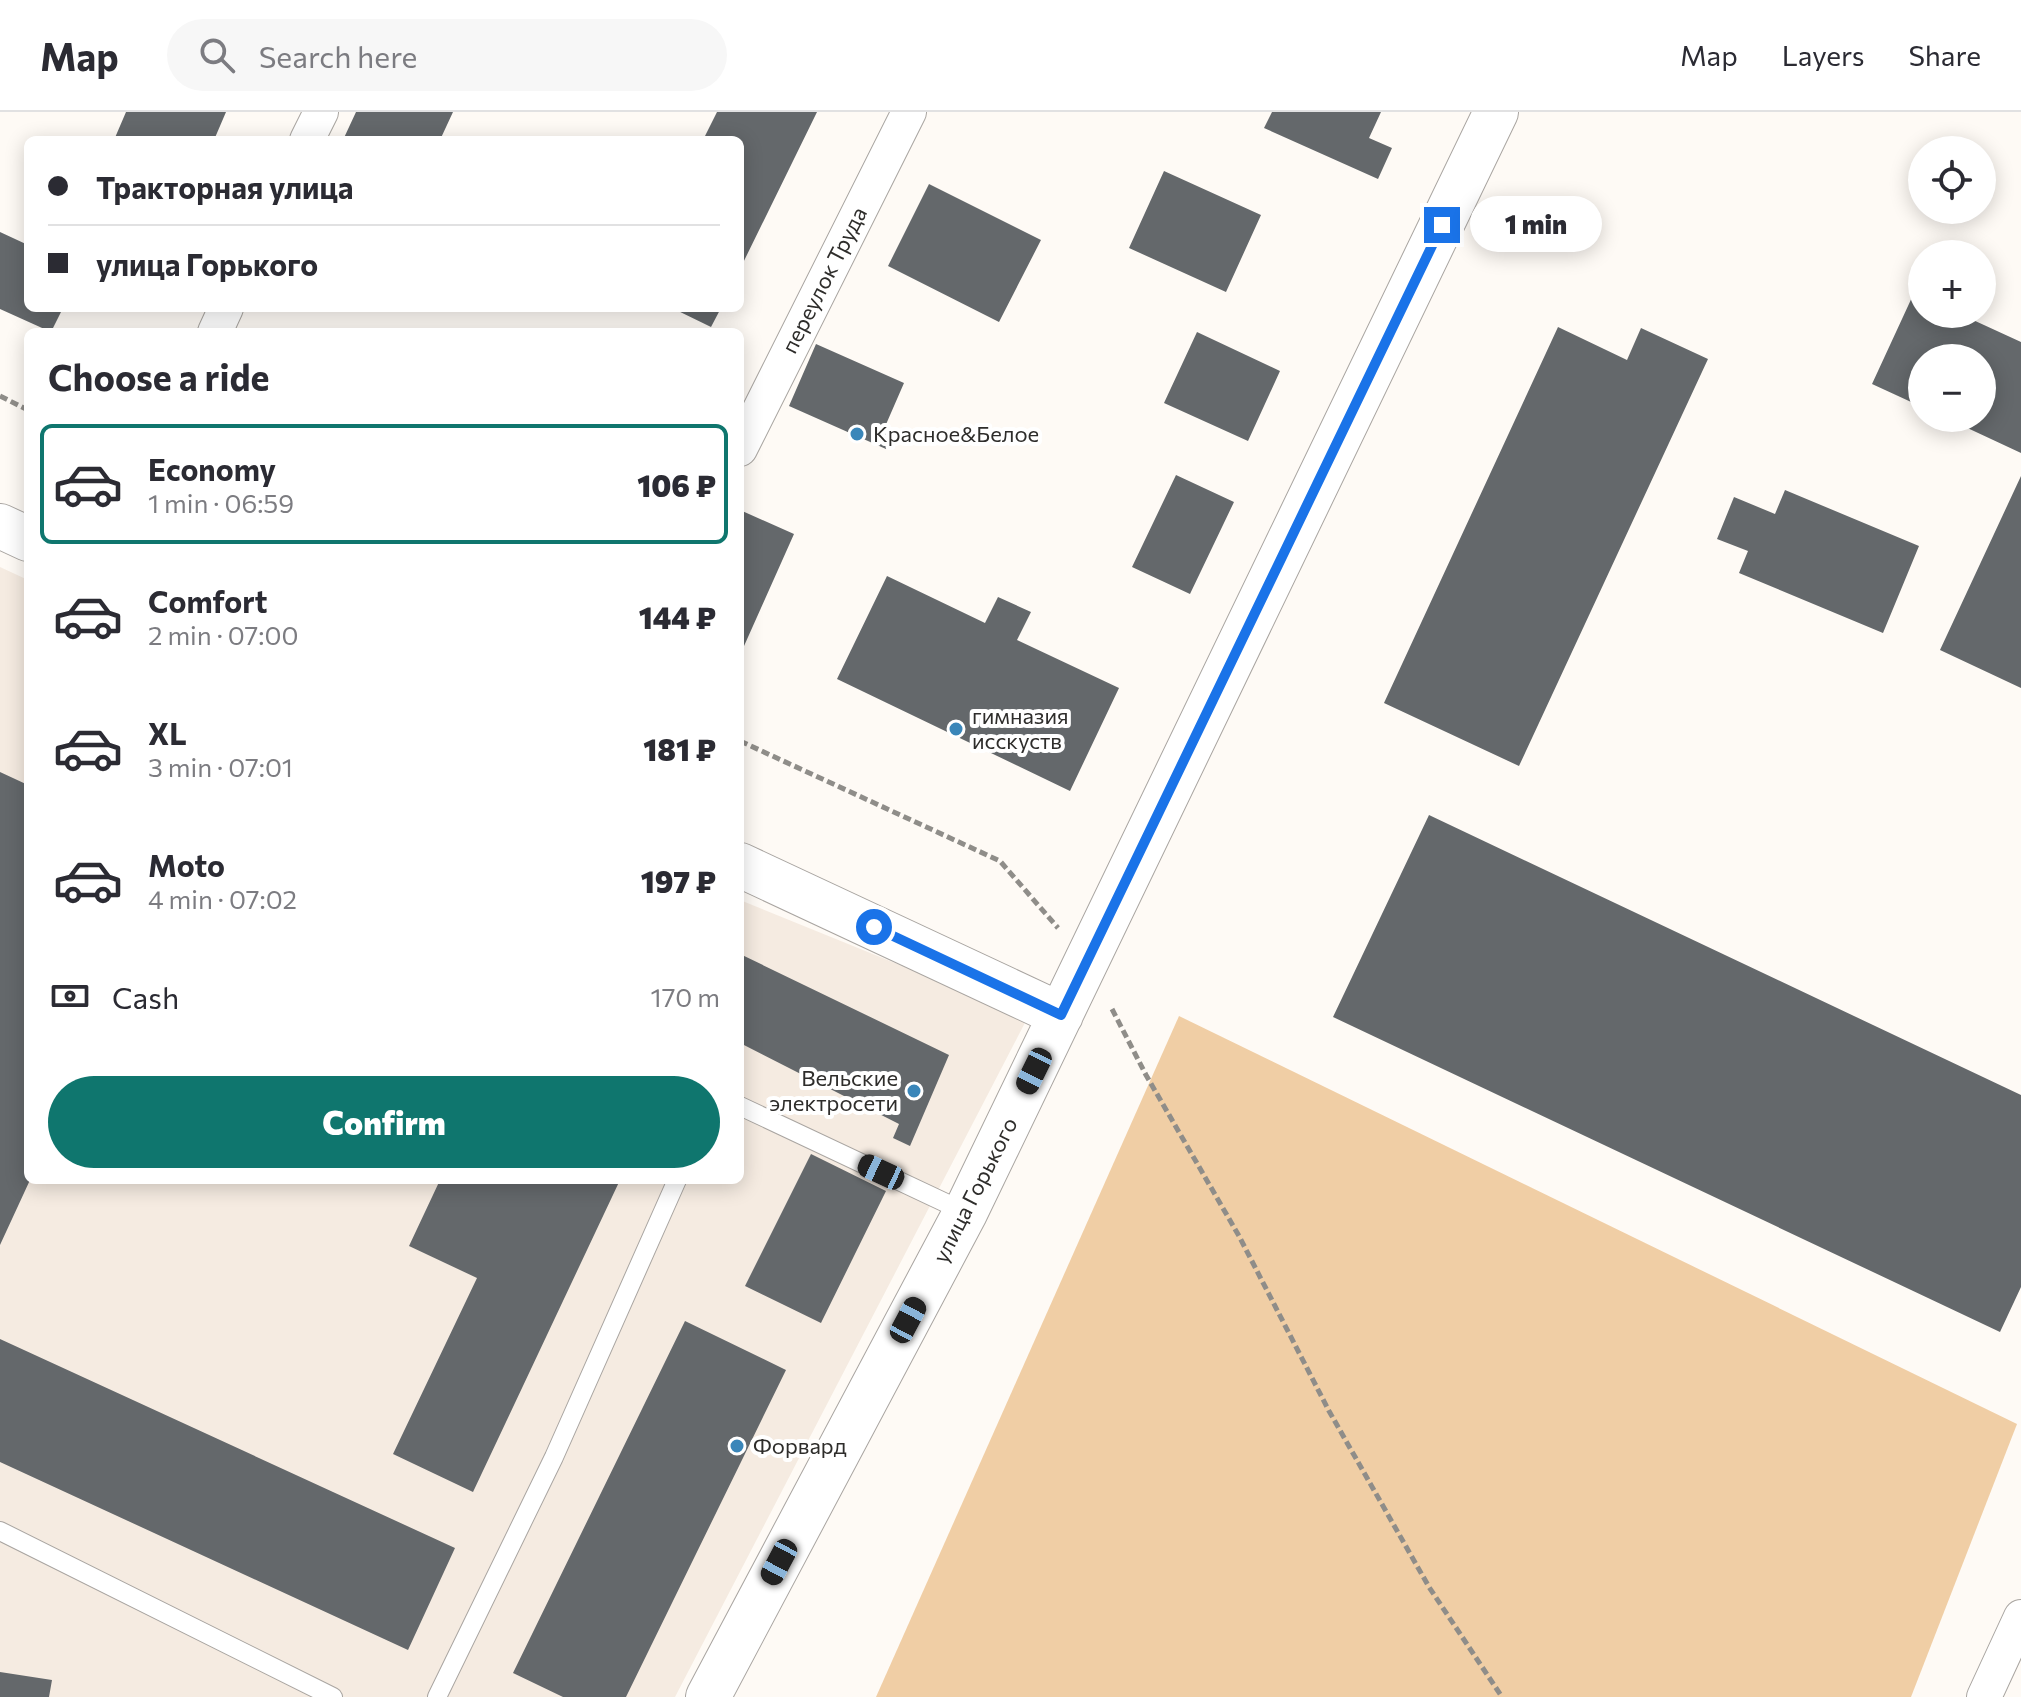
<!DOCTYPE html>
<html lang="en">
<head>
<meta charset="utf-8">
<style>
  body { margin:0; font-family:Commissioner,sans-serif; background:#f7f7f7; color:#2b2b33; height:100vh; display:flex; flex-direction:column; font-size:30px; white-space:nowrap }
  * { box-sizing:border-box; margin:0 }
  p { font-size:26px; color:#7c7c81 }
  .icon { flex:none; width:44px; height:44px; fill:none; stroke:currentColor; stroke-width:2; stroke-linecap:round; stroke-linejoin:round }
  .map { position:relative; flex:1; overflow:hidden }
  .details { position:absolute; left:24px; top:216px; width:720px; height:856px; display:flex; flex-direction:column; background:#fff; border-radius:12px; box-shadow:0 4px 20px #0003 }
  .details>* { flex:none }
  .hud { position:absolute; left:24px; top:24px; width:720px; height:176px; border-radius:12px; box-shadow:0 4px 20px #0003; display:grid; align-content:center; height:176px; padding:0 24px; background:#fff }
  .fabs { position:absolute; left:1908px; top:24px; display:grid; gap:16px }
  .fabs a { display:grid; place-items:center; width:88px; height:88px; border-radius:50%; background:#fff; box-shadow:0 4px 20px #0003; font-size:40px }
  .end { position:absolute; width:36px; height:36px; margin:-18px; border:10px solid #1a73e8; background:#fff; box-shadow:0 0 0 4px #fff }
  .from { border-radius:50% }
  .bubble { position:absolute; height:56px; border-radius:28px; background:#fff; box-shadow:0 4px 20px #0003; font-size:26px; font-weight:800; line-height:56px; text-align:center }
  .car { position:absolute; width:24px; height:48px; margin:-24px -12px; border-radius:10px; box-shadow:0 0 6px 2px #0007; background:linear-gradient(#222 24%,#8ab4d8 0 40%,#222 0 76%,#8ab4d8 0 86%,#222 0) }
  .hud b { display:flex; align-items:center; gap:28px; height:76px; font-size:30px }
  .hud b+b { border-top:2px solid #e1e1e2 }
  .hud i { width:20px; height:20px; background:#2b2b33 }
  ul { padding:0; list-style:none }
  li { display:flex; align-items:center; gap:24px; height:120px; margin:0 16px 12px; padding:0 8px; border:4px solid transparent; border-radius:12px }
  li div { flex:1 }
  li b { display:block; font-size:30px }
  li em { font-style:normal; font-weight:800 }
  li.active { border-color:#0f766e }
  li>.icon { width:72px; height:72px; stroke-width:1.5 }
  h2 { padding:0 24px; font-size:36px; line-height:96px }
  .pay { display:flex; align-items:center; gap:20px; height:88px; padding:0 24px; font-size:30px }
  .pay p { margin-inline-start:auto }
  .cta { display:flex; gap:16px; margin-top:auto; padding:16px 24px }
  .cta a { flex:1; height:92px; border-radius:48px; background:#0f766e; color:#fff; font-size:32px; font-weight:800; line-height:92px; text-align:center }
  header { display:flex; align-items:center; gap:48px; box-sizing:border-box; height:112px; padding:0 40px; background:#fff; border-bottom:2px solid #e1e1e2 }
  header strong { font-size:38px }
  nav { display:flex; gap:44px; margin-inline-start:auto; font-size:28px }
  .search { width:560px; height:72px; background:#f7f7f7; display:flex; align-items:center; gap:20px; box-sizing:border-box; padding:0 28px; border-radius:44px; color:#7c7c81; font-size:30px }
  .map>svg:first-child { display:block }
  .built { fill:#f5ebe1 }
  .green { fill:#f0cea5 }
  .building { fill:#64686b }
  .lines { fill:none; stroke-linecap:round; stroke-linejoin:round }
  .service-casing { stroke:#a9a5a1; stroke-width:20 }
  .minor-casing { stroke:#a9a5a1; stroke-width:36 }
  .tertiary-casing { stroke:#a9a5a1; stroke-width:46 }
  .path { stroke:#8f8d89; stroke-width:5; stroke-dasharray:8 4; stroke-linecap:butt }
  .service { stroke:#fff; stroke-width:18 }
  .minor { stroke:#fff; stroke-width:34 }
  .tertiary { stroke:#fff; stroke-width:44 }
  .route { stroke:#1a73e8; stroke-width:10 }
  .poi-dot { fill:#3a86b9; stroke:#fff; stroke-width:3 }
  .labels { text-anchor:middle; stroke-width:8; stroke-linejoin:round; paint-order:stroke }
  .street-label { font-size:22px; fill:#2e2d2b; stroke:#fff }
  .poi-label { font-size:22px; fill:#2e2d2b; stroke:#fff; text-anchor:start }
</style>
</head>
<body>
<header>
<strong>Map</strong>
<div class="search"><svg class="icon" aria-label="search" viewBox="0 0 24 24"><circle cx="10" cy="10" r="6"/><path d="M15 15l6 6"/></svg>Search here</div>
<nav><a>Map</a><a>Layers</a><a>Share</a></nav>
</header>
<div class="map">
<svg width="2021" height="1585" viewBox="0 0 2021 1585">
  <rect width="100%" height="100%" fill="#fefaf5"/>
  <path class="built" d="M0,455L28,468V1068H740V788L1028,905L675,1585H0Z"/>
  <path class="green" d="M1179,904L2017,1312L1911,1585H876Z"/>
  <path class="building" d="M126,0H226L214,28H114Z
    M356,0H453L440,28H343Z
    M717,0H817L740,157V28H703Z
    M1272,0H1381L1369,26L1392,36L1378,67L1264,16Z
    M1164,59L1261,103L1226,180L1129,136Z
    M929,72L1041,128L999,210L888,154Z
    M0,120L28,133V196H63L51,220L0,197Z
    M1914,181L1922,185V202H1960L2021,230V341L1946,306H1982V246H1922V295L1872,272Z
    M672,196H721L711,215Z
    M1558,215L1627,248L1641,216L1708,247L1519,654L1384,591Z
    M1197,220L1280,259L1248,329L1164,291Z
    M816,232L904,271L884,317L894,321L886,337L789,294Z
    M1176,363L1234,390L1190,482L1132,455Z
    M2021,364V576L1940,538Z
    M1785,378L1919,434L1883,521L1739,461L1748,439L1717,427L1734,385L1775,402Z
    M740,398L794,422L740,543Z
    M887,464L985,511L998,485L1031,500L1017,528L1119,576L1070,679L837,567Z
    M0,660L28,673V1068H30L0,1133Z
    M1429,703L2021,983V1175L2000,1220L1333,905Z
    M740,842L949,943L910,1034L893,1026L899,1012L740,931Z
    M811,1042L886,1079L821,1211L745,1174Z
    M440,1068H620L473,1380L393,1342L477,1166L409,1134Z
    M685,1209L786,1258L626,1585H563L513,1561Z
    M0,1227L455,1436L408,1538L0,1350Z
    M0,1560L52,1568L49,1585H0Z"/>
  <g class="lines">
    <defs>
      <path id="service" d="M740,994L965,1100
        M0,1419L333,1585
        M437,1585L554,1345L677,1068"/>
      <path id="minor" d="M307,28L321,0
        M215,220L226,196
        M740,337L909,0
        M1984,1585L2021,1505"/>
      <path id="tertiary" d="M0,414L28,427
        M740,753L1061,903
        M708,1585L965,1101L1496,0"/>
    </defs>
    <use href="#service" class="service-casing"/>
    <use href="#minor" class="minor-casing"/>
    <use href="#tertiary" class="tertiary-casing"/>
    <path class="path" d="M0,284L28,298
      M740,629L1000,749L1058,816
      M1112,897L1146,963L1239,1124L1329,1299L1429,1475L1502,1585"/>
    <use href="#service" class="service"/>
    <use href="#minor" class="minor"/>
    <use href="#tertiary" class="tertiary"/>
  </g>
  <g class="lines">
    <path class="route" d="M874,815L1061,903L1442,113"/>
  </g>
  <g class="poi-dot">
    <circle cx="857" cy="322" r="8"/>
    <circle cx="956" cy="617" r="8"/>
    <circle cx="914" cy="979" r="8"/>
    <circle cx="737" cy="1334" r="8"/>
  </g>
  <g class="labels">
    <g class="street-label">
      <text transform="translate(824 168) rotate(-63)" y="8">переулок Труда</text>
      <text transform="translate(975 1078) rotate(-63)" y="8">улица Горького</text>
    </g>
    <g class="poi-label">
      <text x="873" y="330">Красное&amp;Белое</text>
      <text x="972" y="612">гимназия<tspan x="972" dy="25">исскуств</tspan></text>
      <text x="898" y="974" text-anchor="end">Вельские<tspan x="898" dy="25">электросети</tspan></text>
      <text x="753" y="1342">Форвард</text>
    </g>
  </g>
</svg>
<div class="fabs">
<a><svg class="icon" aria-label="locate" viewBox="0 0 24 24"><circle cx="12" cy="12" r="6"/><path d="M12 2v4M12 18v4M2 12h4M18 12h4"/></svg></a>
<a>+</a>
<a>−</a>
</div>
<i class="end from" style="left:874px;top:815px"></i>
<i class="end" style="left:1442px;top:113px"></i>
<div class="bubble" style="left:1470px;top:84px;width:132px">1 min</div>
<i class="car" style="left:1034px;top:959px;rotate:206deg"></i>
<i class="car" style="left:881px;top:1060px;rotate:295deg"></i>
<i class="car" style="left:908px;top:1208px;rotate:28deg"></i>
<i class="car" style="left:779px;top:1450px;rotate:208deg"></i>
<div class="hud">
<b><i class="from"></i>Тракторная улица</b>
<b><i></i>улица Горького</b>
</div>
<section class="details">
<h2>Choose a ride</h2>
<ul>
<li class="active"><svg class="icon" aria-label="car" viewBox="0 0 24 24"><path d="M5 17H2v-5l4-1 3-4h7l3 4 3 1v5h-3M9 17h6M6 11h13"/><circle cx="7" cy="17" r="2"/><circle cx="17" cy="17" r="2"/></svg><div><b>Economy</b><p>1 min · 06:59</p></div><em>106 ₽</em></li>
<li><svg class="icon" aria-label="car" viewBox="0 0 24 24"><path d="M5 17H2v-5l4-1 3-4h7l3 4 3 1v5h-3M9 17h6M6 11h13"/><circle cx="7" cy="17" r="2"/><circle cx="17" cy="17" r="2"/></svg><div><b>Comfort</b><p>2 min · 07:00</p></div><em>144 ₽</em></li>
<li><svg class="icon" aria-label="car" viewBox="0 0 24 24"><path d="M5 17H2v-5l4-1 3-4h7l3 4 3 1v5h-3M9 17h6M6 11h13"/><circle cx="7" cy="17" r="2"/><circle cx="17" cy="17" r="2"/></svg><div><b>XL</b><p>3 min · 07:01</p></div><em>181 ₽</em></li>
<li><svg class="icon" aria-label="car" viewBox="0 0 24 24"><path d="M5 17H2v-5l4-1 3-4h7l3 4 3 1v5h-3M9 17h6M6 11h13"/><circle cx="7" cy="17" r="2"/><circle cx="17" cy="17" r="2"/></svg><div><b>Moto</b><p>4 min · 07:02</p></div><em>197 ₽</em></li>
</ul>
<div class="pay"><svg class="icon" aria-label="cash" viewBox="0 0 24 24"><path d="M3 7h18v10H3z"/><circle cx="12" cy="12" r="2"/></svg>Cash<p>170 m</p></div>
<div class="cta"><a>Confirm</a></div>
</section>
</div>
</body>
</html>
